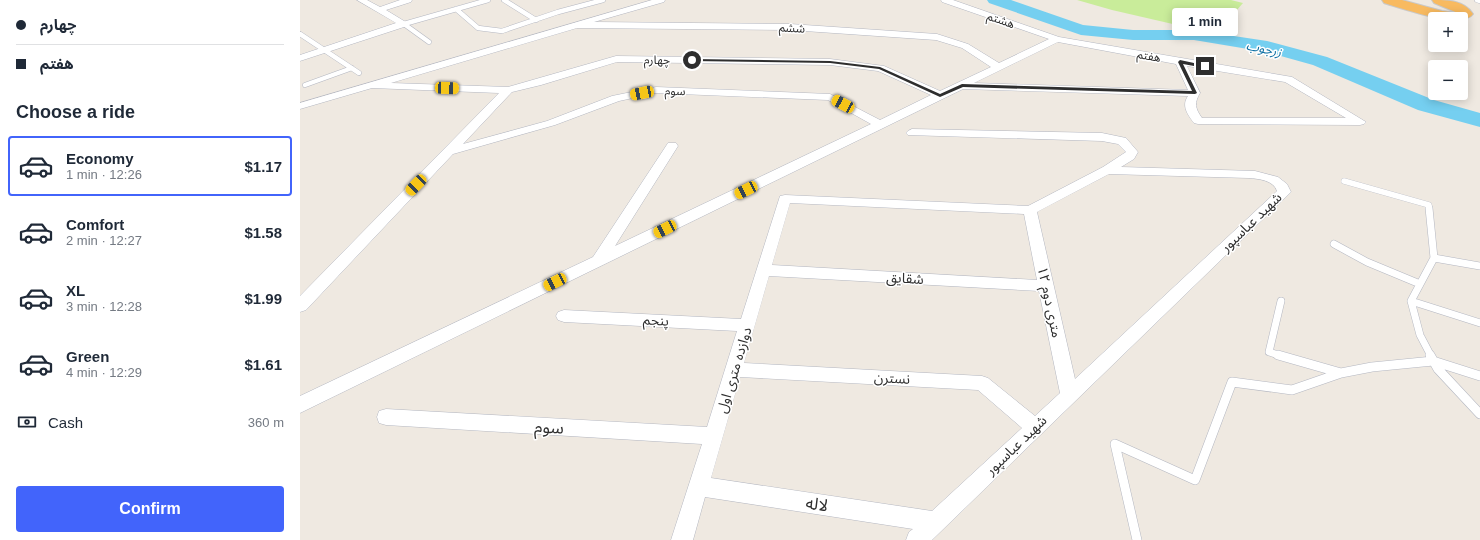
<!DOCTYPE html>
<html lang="en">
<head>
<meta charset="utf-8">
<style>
  body { margin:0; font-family:Helvetica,"Noto Sans Arabic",sans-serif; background:#f6f6f7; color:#1f2937; height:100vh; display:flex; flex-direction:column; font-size:15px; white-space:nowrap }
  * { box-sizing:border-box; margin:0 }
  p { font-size:13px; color:#747a83 }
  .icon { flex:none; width:22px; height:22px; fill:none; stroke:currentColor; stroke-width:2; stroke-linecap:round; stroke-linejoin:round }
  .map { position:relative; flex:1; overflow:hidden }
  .drawer { display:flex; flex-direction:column; background:#fff; width:300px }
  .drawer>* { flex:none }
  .top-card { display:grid; align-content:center; height:88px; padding:0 16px; background:#fff }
  .tools { position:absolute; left:1128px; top:12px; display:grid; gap:8px }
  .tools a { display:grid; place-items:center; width:40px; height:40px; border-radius:4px; background:#fff; box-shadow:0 2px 10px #0003; font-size:20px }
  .end { position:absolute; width:18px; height:18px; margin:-9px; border:5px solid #2e2e2e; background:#fff; box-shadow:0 0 0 2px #fff }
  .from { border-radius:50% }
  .bubble { position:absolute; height:28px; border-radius:4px; background:#fff; box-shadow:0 2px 10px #0003; font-size:13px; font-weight:600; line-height:28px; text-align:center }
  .car { position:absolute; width:12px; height:24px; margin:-12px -6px; border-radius:5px; box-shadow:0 0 3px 1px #0007; background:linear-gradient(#f5c518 24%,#345 0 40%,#f5c518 0 76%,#345 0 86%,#f5c518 0) }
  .top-card b { display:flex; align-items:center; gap:14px; height:38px; font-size:15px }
  .top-card b+b { border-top:1px solid #e0e1e3 }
  .top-card i { width:10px; height:10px; background:#1f2937 }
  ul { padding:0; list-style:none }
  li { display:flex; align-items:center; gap:12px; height:60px; margin:0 8px 6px; padding:0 8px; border:2px solid transparent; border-radius:4px }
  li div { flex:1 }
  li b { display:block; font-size:15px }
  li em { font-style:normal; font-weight:600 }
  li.on { border-color:#4264fb }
  li>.icon { width:36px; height:36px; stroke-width:1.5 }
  h2 { padding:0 16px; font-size:18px; line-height:48px }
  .pay { display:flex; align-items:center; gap:10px; height:44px; padding:0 16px; font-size:15px }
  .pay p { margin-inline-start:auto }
  .action { display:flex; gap:8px; margin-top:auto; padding:8px 16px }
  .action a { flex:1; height:46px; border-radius:4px; background:#4264fb; color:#fff; font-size:16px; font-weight:600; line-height:46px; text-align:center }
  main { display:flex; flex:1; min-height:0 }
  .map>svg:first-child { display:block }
  .pitch { fill:#c9ec9a }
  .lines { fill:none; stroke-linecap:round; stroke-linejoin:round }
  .river { fill:#75cff0; fill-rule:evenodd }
  .service-far3-casing { stroke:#b4b7c1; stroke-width:5.5 }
  .service-far2-casing { stroke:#b4b7c1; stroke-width:6 }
  .service-far1-casing { stroke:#b4b7c1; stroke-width:8 }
  .service-casing { stroke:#b4b7c1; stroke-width:10 }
  .minor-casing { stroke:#b4b7c1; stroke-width:1 }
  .trunk-casing { stroke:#c9c9c9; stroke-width:2 }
  .service-far3 { stroke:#fff; stroke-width:4.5 }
  .service-far2 { stroke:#fff; stroke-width:5.5 }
  .service-far1 { stroke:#fff; stroke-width:7 }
  .service { stroke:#fff; stroke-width:9 }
  .minor { fill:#fff; fill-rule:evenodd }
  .trunk { fill:#f8ba60; fill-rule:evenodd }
  .route { fill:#2e2e2e }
  .labels { text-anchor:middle; stroke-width:3; stroke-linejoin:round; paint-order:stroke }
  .far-street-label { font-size:12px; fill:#2e2e2e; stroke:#fff }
  .far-water-label { font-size:13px; font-style:italic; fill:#0d6fa3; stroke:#fff }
  .street-label { font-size:14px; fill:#2e2e2e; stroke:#fff }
  .near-street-label { font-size:17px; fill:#2e2e2e; stroke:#fff }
</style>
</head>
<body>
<main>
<section class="drawer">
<div class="top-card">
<b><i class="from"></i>چهارم</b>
<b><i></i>هفتم</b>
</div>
<h2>Choose a ride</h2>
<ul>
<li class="on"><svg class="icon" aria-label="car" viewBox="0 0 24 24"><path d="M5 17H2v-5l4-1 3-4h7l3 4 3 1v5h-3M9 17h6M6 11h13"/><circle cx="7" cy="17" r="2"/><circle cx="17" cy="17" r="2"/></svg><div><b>Economy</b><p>1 min · 12:26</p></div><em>$1.17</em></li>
<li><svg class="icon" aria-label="car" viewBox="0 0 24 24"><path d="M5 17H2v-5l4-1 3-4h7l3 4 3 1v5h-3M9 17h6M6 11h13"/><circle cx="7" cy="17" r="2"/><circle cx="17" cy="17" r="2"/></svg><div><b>Comfort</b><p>2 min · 12:27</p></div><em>$1.58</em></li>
<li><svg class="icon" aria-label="car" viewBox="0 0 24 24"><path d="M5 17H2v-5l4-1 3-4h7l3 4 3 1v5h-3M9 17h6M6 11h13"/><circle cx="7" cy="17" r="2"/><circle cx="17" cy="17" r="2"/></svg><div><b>XL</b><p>3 min · 12:28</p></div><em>$1.99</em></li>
<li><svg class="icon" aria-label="car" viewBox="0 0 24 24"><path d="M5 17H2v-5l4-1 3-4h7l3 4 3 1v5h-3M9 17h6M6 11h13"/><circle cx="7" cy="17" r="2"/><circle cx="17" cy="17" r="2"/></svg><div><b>Green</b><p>4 min · 12:29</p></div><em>$1.61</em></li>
</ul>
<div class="pay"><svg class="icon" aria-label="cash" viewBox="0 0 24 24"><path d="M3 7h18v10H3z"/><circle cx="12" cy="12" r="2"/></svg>Cash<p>360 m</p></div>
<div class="action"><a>Confirm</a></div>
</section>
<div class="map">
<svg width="1180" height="540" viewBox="0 0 1180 540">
  <rect width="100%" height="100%" fill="#efe9e1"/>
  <path class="pitch" d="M777,0H931L943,3L923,26L877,25L812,10Z"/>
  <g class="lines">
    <path class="river" d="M687,0H711L783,25L833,30H894L967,41L1027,57L1134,100L1180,113V127L1118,110L1013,65L966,52L894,40H833L781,35L689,3Z"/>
    <defs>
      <path id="service-far3" d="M204,0L236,20
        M1177,0L1180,1
        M156,9L178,28L202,31L258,12L303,0
        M104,24L188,0
        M104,24L129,42
        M0,34L59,73
        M5,85L52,68"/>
      <path id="service-far2" d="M1044,181L1129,205V209"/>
      <path id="service-far1" d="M1129,208L1134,258L1111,301L1120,335L1131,356
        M1034,244L1067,262L1120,284
        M1134,258L1180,266
        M981,301L969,352L982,356
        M1111,301L1180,323"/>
      <path id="service" d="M978,355L1041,373
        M1130,355L1138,369L1180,414
        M837,540L815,444L895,480L932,382L992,390L1041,373L1072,367L1133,361L1180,376"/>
      <path id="minor" d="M57,0H67L80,7L100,0H112L111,2L86,10L109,24L107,26L0,61V55L96,23Z
        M352,0H365L364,2L294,22L490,24L637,34L668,44L699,63L749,39L642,2L641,0H653L759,37L992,77L1066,122L1064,124L1060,125L898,124L894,123C888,115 881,106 888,96L663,89L0,413V396L293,257L368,143H376L378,146L315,246L571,124L528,100L356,93L319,101L255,125L153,154L6,310L0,312V296L199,93L72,88L0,109V103ZM277,28L490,30L636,40L662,48L691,67L640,91L584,66L530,59L316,56L208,87L91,83ZM758,42L876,64L888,90L674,83ZM317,62L530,65L578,71L631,95L580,120L530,94L356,87L312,96L247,121L163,144L212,92L241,85ZM887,66L985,82L1046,118H902C895,108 894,103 900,93Z
        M612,129L802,133L826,138L838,152L834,159L821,167L955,171L978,177L987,184L991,192L632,540H606L609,532L613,529L405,497L393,540H371L402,444L86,425L79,423L77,417L79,411L86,409L407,427L437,331L264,322L258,320L256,316L258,312L264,310L441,319L480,196L485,195L728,206L803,167L826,152L818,144L802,141L608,135L606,133L608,131ZM809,174L949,178C959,179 973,180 977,191L775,379L737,212ZM490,203L724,214L737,280L472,265ZM469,276L739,291L760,393L735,416L688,378L682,376L444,363ZM440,377L678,390L722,428L632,511L411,478Z"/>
      <path id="trunk" d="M1082,0H1102L1142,11L1158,13L1134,3L1132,0C1147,0 1164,0 1173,14C1162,30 1101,8 1084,3Z"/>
    </defs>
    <use href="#service-far3" class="service-far3-casing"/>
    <use href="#service-far2" class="service-far2-casing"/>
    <use href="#service-far1" class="service-far1-casing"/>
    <use href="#service" class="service-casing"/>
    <use href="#minor" class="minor-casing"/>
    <use href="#trunk" class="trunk-casing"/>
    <use href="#service-far3" class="service-far3"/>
    <use href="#service-far2" class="service-far2"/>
    <use href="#service-far1" class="service-far1"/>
    <use href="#service" class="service"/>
    <use href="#minor" class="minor"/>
    <use href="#trunk" class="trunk"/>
  </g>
  <path class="route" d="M392,59L530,61L580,67L640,94L662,84L892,91L878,62L880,60L908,66L905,68L883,64L897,93L895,94L663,87L640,97L579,69L530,63L391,61Z"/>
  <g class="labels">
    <g class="far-street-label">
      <text transform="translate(701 20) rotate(19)" y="4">هشتم</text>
      <text transform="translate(492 28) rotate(3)" y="4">ششم</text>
      <text transform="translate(849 56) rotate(10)" y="4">هفتم</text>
      <text transform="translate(357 60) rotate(1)" y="4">چهارم</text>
      <text transform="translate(375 91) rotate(1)" y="4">سوم</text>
    </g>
    <g class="far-water-label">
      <text transform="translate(964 48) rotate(12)" y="5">زرجوب</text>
    </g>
    <g class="street-label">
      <text transform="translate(951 222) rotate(-44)" y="5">شهید عباسپور</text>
      <text transform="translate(605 278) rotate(3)" y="5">شقایق</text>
      <text transform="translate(750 302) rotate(78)" y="5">۱۲ متری دوم</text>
      <text transform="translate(356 320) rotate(3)" y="5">پنجم</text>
      <text transform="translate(434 370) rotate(-73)" y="5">دوازده متری اول</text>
      <text transform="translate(592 378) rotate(3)" y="5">نسترن</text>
      <text transform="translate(716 445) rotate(-44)" y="5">شهید عباسپور</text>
    </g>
    <g class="near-street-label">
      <text transform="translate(249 427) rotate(3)" y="6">سوم</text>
      <text transform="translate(517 504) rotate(9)" y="6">لاله</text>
    </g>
  </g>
</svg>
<div class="tools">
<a>+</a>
<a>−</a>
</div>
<i class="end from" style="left:392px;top:60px"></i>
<i class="end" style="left:905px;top:66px"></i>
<div class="bubble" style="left:872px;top:8px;width:66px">1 min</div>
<i class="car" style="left:147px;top:88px;rotate:92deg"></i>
<i class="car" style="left:342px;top:93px;rotate:259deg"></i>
<i class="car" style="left:543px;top:104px;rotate:298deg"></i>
<i class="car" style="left:116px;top:185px;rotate:224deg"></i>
<i class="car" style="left:446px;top:190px;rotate:244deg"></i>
<i class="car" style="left:365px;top:229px;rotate:244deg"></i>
<i class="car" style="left:255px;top:282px;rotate:244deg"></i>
</div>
</main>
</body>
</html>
